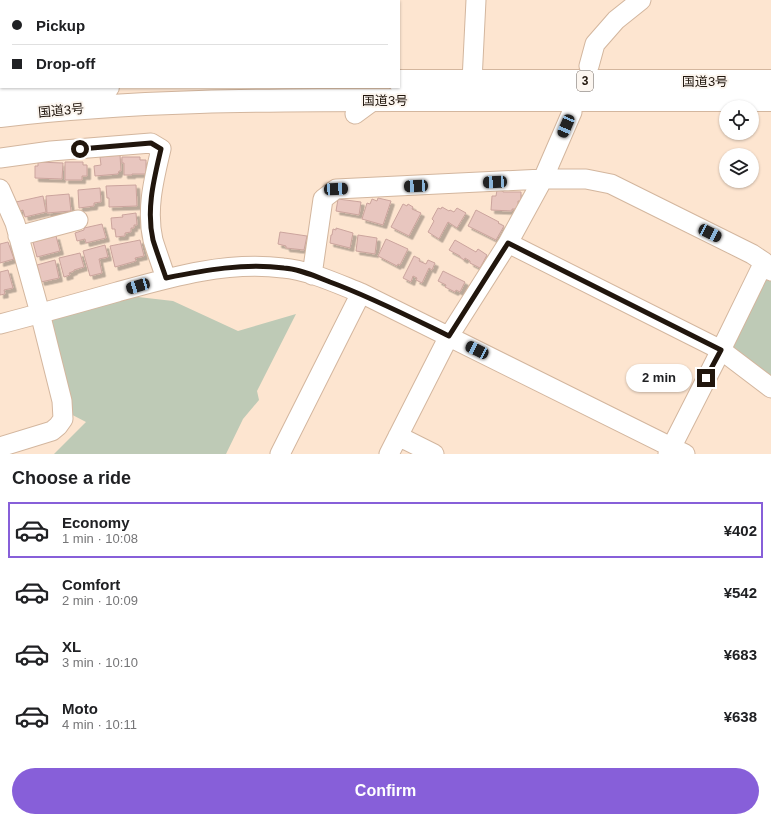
<!DOCTYPE html>
<html lang="en">
<head>
<meta charset="utf-8">
<style>
  body { margin:0; font-family:Helvetica,"Noto Sans JP",sans-serif; background:#f6f6f6; color:#202124; height:100vh; display:flex; flex-direction:column; font-size:15px; white-space:nowrap }
  * { box-sizing:border-box; margin:0 }
  p { font-size:13px; color:#757577 }
  .icon { flex:none; width:22px; height:22px; fill:none; stroke:currentColor; stroke-width:2; stroke-linecap:round; stroke-linejoin:round }
  .map { position:relative; height:454px; overflow:hidden }
  .drawer { display:flex; flex-direction:column; background:#fff; flex:1 }
  .drawer>* { flex:none }
  .top-card { position:absolute; left:0px; top:0px; width:400px; height:88px; box-shadow:0 1px 3px #0004; display:grid; align-content:center; height:88px; padding:0 12px; background:#fff }
  .tools { position:absolute; left:719px; top:100px; display:grid; gap:8px }
  .tools a { display:grid; place-items:center; width:40px; height:40px; border-radius:50%; background:#fff; box-shadow:0 1px 3px #0004; font-size:20px }
  .end { position:absolute; width:18px; height:18px; margin:-9px; border:5px solid #21160d; background:#fff; box-shadow:0 0 0 2px #fff }
  .from { border-radius:50% }
  .bubble { position:absolute; height:28px; border-radius:14px; background:#fff; box-shadow:0 1px 3px #0004; font-size:13px; font-weight:700; line-height:28px; text-align:center }
  .car { position:absolute; width:12px; height:24px; margin:-12px -6px; border-radius:5px; box-shadow:0 0 3px 1px #0007; background:linear-gradient(#222 24%,#8ab4d8 0 40%,#222 0 76%,#8ab4d8 0 86%,#222 0) }
  .top-card b { display:flex; align-items:center; gap:14px; height:38px; font-size:15px }
  .top-card b+b { border-top:1px solid #e0e0e0 }
  .top-card i { width:10px; height:10px; background:#202124 }
  ul { padding:0; list-style:none }
  li { display:flex; align-items:center; gap:12px; height:56px; margin:0 8px 6px; padding:0 4px; border:2px solid transparent; border-radius:0px }
  li div { flex:1 }
  li b { display:block; font-size:15px }
  li em { font-style:normal; font-weight:700 }
  li.active { border-color:#875fd9 }
  li>.icon { width:36px; height:36px; stroke-width:1.5 }
  h2 { padding:0 12px; font-size:18px; line-height:48px }
  .cta { display:flex; gap:8px; margin-top:auto; padding:8px 12px }
  .cta a { flex:1; height:46px; border-radius:24px; background:#875fd9; color:#fff; font-size:16px; font-weight:700; line-height:46px; text-align:center }
  .map>svg:first-child { display:block }
  .green { fill:#becab6 }
  .building { fill:#e8c6bf; stroke:#cba49d; filter:url(#shadow) }
  .lines { fill:none; stroke-linecap:round; stroke-linejoin:round }
  .minor-casing { stroke:#d3b69e; stroke-width:21 }
  .major-casing { stroke:#d3b69e; stroke-width:24 }
  .highway-casing { stroke:#d3b69e; stroke-width:24 }
  .minor { stroke:#fff; stroke-width:19 }
  .major { stroke:#fff; stroke-width:22 }
  .highway { stroke:#fff; stroke-width:22 }
  .route { stroke:#21160d; stroke-width:5 }
  .labels { text-anchor:middle; stroke-width:4; stroke-linejoin:round; paint-order:stroke }
  .shield { fill:#fcf6f0; stroke:#635951; stroke-width:1 }
  .shield-label { font-size:12px; font-weight:bold; fill:#21160d }
  .street-label { font-size:13px; fill:#21160d; stroke:#fcf6f0 }
</style>
</head>
<body>
<div class="map">
<svg width="771" height="454" viewBox="0 0 771 454">
  <defs>
    <filter id="shadow"><feDropShadow dx="3.5" dy="3.5" stdDeviation="0" flood-color="#0004"/></filter>
  </defs>
  <rect width="100%" height="100%" fill="#fde5d0"/>
  <path class="green" d="M767,277L771,278V379L733,350V343Z
    M112,294L173,301L238,331L296,314L257,391L259,400L243,419L226,454H54L86,422L57,407L50,323L61,309Z"/>
  <path class="building" d="M120,155L121,171H119L118,174L95,176L94,166L101,165L100,157Z
    M122,157H140V160H146V174H132V175H124V163H122Z
    M38,162L63,163L62,179L35,178V166H38Z
    M65,162H83V165H87V176H82V180H65Z
    M136,185L137,206L109,207V198H107L106,186Z
    M100,188L101,202L94,203V206L79,208L78,190Z
    M497,190L503,191V192H521V201H518V209H512V211L491,210L492,196H496Z
    M69,194L71,211L47,213L46,196Z
    M43,196L46,212L25,217L23,210L18,212L16,202Z
    M378,198L391,201L383,225L362,219L367,203L370,204L372,199L377,201Z
    M338,199L361,202L359,215L336,211Z
    M403,204L407,206L408,204L413,207L412,209L421,213L409,236L391,227Z
    M442,207L449,211L450,210L454,212L457,208L466,213L457,228L448,222L439,239L428,232L434,221L432,219L438,208L441,209Z
    M476,210L499,222L498,223L504,226L496,240L468,226Z
    M136,213L137,225H134V228H131V232L125,233V236L116,237L115,229H112L111,218L123,217L122,215Z
    M102,224L106,238L86,243L85,239L77,241L75,233L84,230V228Z
    M336,228L353,233L350,248L330,243L331,235H332L333,229L336,230Z
    M280,232L307,236L304,250L286,248V246L278,244Z
    M358,235L377,238L375,254L356,251Z
    M56,236L60,251L37,257L33,242Z
    M386,239L408,249L400,265L398,264L397,266L378,256Z
    M140,240L144,256L135,258L136,261L115,267L110,246Z
    M455,240L476,252L478,249L487,255L480,268L470,263V261L465,258L464,260L460,257V256L449,250Z
    M8,242L14,259L0,263V244Z
    M105,245L108,257L99,259L102,273L90,276L83,251Z
    M80,253L84,267L74,270V271L69,273L70,275L64,277L59,258Z
    M414,256L420,259L419,261L426,264L428,260L435,263L432,270L429,268L422,283L416,280L417,278L413,276L411,282L403,278Z
    M55,260L59,278L41,282L37,265Z
    M8,270L13,288L4,290L5,294L0,295V272Z
    M443,271L465,282L460,292L456,290L455,292L445,287L446,285L438,281Z"/>
  <g class="lines">
    <defs>
      <path id="minor" d="M114,0V1
        M49,1L54,0
        M0,10H1
        M589,66L595,44L616,20L641,0
        M472,81L476,0
        M355,114L374,100
        M0,158L51,151L151,143L161,149C154,179 146,209 153,240C157,253 162,266 166,279
        M0,189L15,223L40,313L62,401L63,419L58,426L52,431L0,447
        M18,236L78,220
        M508,243L721,350L771,388
        M312,275L323,199L336,189L543,179H586L611,184L752,254L764,262L771,271
        M0,324C39,314 78,303 117,292C171,277 226,261 283,268C308,270 338,284 361,293L685,454
        M398,436L434,454
        M280,454L361,293
        M389,454L449,336L508,243L543,179L572,112
        M668,454L721,350L764,262"/>
      <path id="major" d="M268,1L270,0
        M0,60H1"/>
      <path id="highway" d="M399,81H771
        M0,96L37,91L108,87
        M0,116C133,100 265,100 399,100C523,100 647,100 771,100"/>
    </defs>
    <use href="#minor" class="minor-casing"/>
    <use href="#major" class="major-casing"/>
    <use href="#highway" class="highway-casing"/>
    <use href="#minor" class="minor"/>
    <use href="#major" class="major"/>
    <use href="#highway" class="highway"/>
  </g>
  <g class="lines">
    <path class="route" d="M80,149L151,143L161,149C154,179 146,209 153,240C157,253 162,266 166,278C205,270 244,263 284,268C299,269 315,276 330,282C371,297 410,317 449,336L508,243L721,350L706,378"/>
  </g>
  <g class="labels">
    <rect class="shield" x="577" y="71" width="16" height="20" rx="3"/>
    <g class="shield-label">
      <text x="585" y="85">3</text>
    </g>
    <g class="street-label">
      <text x="705" y="86">国道3号</text>
      <text x="385" y="105">国道3号</text>
      <text transform="translate(61 110) rotate(-5)" y="5">国道3号</text>
    </g>
  </g>
</svg>
<div class="tools">
<a><svg class="icon" aria-label="locate" viewBox="0 0 24 24"><circle cx="12" cy="12" r="6"/><path d="M12 2v4M12 18v4M2 12h4M18 12h4"/></svg></a>
<a><svg class="icon" aria-label="layers" viewBox="0 0 24 24"><path d="M12 4l9 5-9 5-9-5zM3 14l9 5 9-5"/></svg></a>
</div>
<i class="end from" style="left:80px;top:149px"></i>
<i class="end" style="left:706px;top:378px"></i>
<div class="bubble" style="left:626px;top:364px;width:66px">2 min</div>
<i class="car" style="left:566px;top:126px;rotate:203deg"></i>
<i class="car" style="left:495px;top:182px;rotate:267deg"></i>
<i class="car" style="left:416px;top:186px;rotate:267deg"></i>
<i class="car" style="left:336px;top:189px;rotate:87deg"></i>
<i class="car" style="left:710px;top:233px;rotate:116deg"></i>
<i class="car" style="left:138px;top:286px;rotate:254deg"></i>
<i class="car" style="left:477px;top:350px;rotate:296deg"></i>
<div class="top-card">
<b><i class="from"></i>Pickup</b>
<b><i></i>Drop-off</b>
</div>
</div>
<section class="drawer">
<h2>Choose a ride</h2>
<ul>
<li class="active"><svg class="icon" aria-label="car" viewBox="0 0 24 24"><path d="M5 17H2v-5l4-1 3-4h7l3 4 3 1v5h-3M9 17h6M6 11h13"/><circle cx="7" cy="17" r="2"/><circle cx="17" cy="17" r="2"/></svg><div><b>Economy</b><p>1 min · 10:08</p></div><em>¥402</em></li>
<li><svg class="icon" aria-label="car" viewBox="0 0 24 24"><path d="M5 17H2v-5l4-1 3-4h7l3 4 3 1v5h-3M9 17h6M6 11h13"/><circle cx="7" cy="17" r="2"/><circle cx="17" cy="17" r="2"/></svg><div><b>Comfort</b><p>2 min · 10:09</p></div><em>¥542</em></li>
<li><svg class="icon" aria-label="car" viewBox="0 0 24 24"><path d="M5 17H2v-5l4-1 3-4h7l3 4 3 1v5h-3M9 17h6M6 11h13"/><circle cx="7" cy="17" r="2"/><circle cx="17" cy="17" r="2"/></svg><div><b>XL</b><p>3 min · 10:10</p></div><em>¥683</em></li>
<li><svg class="icon" aria-label="car" viewBox="0 0 24 24"><path d="M5 17H2v-5l4-1 3-4h7l3 4 3 1v5h-3M9 17h6M6 11h13"/><circle cx="7" cy="17" r="2"/><circle cx="17" cy="17" r="2"/></svg><div><b>Moto</b><p>4 min · 10:11</p></div><em>¥638</em></li>
</ul>
<div class="cta"><a>Confirm</a></div>
</section>
</body>
</html>
